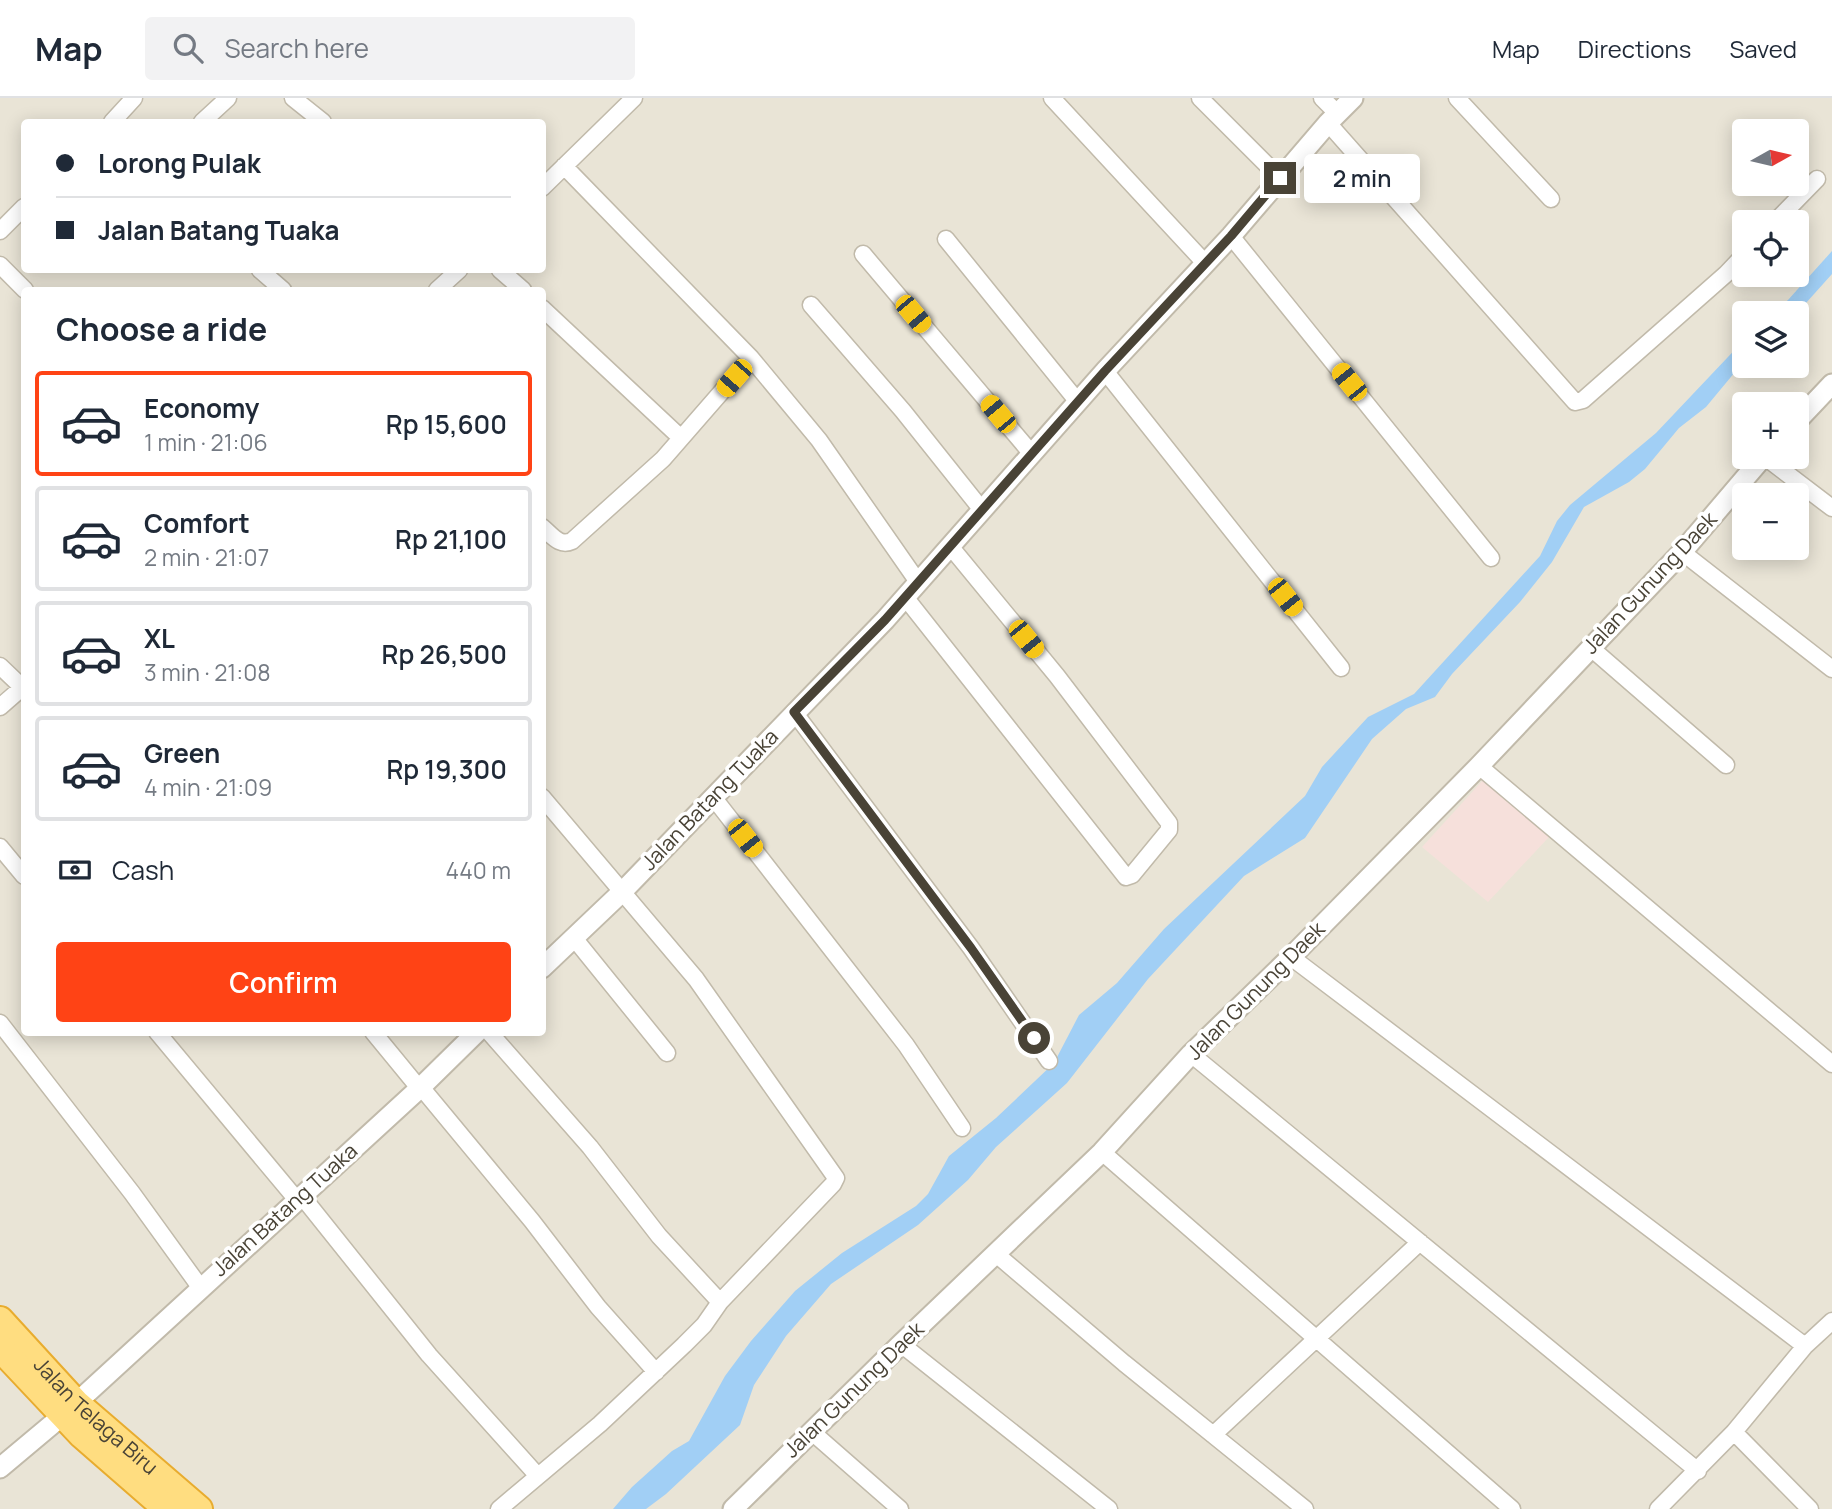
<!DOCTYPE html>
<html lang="en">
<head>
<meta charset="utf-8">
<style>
  body { margin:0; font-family:Manrope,sans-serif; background:#f2f2f3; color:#1f2937; height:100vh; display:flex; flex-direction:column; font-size:26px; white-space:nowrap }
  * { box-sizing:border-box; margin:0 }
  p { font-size:23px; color:#747a83 }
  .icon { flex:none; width:38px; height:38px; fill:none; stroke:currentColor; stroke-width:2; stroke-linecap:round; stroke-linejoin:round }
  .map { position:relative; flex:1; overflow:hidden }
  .side { position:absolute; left:21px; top:189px; width:525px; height:749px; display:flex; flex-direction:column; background:#fff; border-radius:7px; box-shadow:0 4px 18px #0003 }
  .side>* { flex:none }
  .hud { position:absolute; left:21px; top:21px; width:525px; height:154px; border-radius:7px; box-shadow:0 4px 18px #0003; display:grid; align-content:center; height:154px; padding:0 35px; background:#fff }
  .needle { width:46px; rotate:82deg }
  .tools { position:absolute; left:1732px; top:21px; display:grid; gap:14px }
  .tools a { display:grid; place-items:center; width:77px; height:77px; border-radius:7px; background:#fff; box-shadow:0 4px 18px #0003; font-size:35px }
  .end { position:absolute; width:32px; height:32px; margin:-16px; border:9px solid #494336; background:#fff; box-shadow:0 0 0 4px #fff }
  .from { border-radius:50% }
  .bubble { position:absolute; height:49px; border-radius:7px; background:#fff; box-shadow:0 4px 18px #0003; font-size:23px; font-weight:600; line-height:49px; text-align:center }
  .car { position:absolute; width:21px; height:42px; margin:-21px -10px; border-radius:9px; box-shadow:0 0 5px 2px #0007; background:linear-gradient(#f5c518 24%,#345 0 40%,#f5c518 0 76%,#345 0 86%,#f5c518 0) }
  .hud b { display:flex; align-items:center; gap:24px; height:66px; font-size:26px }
  .hud b+b { border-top:2px solid #e0e1e3 }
  .hud i { width:18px; height:18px; background:#1f2937 }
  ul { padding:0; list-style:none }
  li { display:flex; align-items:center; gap:21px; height:105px; margin:0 14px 10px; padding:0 21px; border:4px solid #e0e1e3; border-radius:7px }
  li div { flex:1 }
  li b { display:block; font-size:26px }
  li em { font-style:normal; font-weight:600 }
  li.on { border-color:#ff4315 }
  li>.icon { width:63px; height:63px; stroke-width:1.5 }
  h2 { padding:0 35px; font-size:32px; line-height:84px }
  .pay { display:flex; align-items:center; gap:18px; height:77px; padding:0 35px; font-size:26px }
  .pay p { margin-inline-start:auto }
  .cta { display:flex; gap:14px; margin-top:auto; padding:14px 35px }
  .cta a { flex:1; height:80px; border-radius:7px; background:#ff4315; color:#fff; font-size:28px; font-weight:600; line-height:80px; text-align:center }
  header { display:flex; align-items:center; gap:42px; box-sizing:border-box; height:98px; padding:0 35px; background:#fff; border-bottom:2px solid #e0e1e3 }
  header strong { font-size:33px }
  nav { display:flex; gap:38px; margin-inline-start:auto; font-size:24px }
  .search { width:490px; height:63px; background:#f2f2f3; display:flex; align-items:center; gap:18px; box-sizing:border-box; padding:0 24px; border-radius:7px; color:#747a83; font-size:26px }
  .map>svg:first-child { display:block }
  .residential { fill:#e9e4d6; fill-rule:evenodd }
  .medical { fill:#f6e0db }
  .water { fill:#a1cff5 }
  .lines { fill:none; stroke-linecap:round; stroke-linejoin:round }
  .minor-casing { stroke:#c1baaa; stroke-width:19 }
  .tertiary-casing { stroke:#c1baaa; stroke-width:23 }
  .trunk-casing { stroke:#e8ac2f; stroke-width:30 }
  .minor { stroke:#fff; stroke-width:16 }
  .tertiary { stroke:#fff; stroke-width:19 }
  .trunk { stroke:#ffdd80; stroke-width:26 }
  .route { stroke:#494336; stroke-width:9 }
  .labels { text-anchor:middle; stroke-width:7; stroke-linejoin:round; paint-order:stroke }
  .street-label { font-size:21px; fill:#494336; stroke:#fff }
</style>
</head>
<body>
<header>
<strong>Map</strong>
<div class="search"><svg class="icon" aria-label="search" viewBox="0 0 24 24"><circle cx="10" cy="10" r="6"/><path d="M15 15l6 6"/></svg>Search here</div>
<nav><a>Map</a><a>Directions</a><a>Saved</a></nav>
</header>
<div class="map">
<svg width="1832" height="1411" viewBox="0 0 1832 1411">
  <rect width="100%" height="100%" fill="#f5f2e8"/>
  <path class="residential" d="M0,0H1832V1411H0ZM24,24H542V172H24ZM1745,33H1797V86H1745ZM1745,124H1797V177H1745ZM24,192H542V934H24ZM1745,215H1797V268H1745ZM1745,306H1797V359H1745ZM1745,397H1797V450H1745Z"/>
  <path class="medical" d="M1484,681L1549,739L1488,804L1422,749Z"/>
  <path class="water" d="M1832,153V176L1797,215H1772L1788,202Z
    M1745,241V262L1706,309L1679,330L1645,371L1629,384L1584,409L1552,464L1520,504L1452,576L1435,599L1406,611L1372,641L1305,740L1244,778L1148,881L1067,985L996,1049L968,1082L918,1127L831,1186L786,1238L754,1287L740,1327L666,1396L646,1411H613L632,1389L672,1353L689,1343L725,1278L751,1243L795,1193L842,1155L916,1108L928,1096L949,1058L996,1020L1054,965L1079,917L1117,885L1164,831L1305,698L1322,669L1368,619L1414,596L1540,458L1557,423L1570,407L1656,335Z"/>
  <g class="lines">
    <defs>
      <path id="minor" d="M293,0L323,24
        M1052,0L1205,165
        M1200,0L1280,80
        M1322,0L1337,15
        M1457,0L1551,101
        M112,24L134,0
        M202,24L228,0
        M1328,25L1575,304L1583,302L1726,176L1745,156
        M564,68L751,260L819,342L918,484
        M542,90L634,0
        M1775,124L1817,81
        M0,133L24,109
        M1231,138L1491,460
        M946,141L1078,304
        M863,156L1032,356
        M0,167L25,192
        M260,172L283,192
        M500,172L523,192
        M437,192L459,172
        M811,207L903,313L982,412
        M542,210L681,340
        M1105,273L1341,570
        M1765,359L1832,410
        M542,429C552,437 559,449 572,443L663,361L751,260
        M1682,454L1832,571
        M905,499L1126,779L1132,777L1169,732V725L1057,578L950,448
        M1591,550L1726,667
        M0,568L22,589
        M0,609L24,588
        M794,614L971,850L1049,963
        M1479,668L1832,966
        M713,699L906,947L962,1030
        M0,749L24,778
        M574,840L667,955
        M1291,859L1805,1248
        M0,925L132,1095L200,1189
        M157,934L297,1102
        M373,934L419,990
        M489,934L590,1049L659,1138L720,1204
        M1191,956L1698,1373
        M421,989L532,1123L598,1209L656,1274
        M1102,1054L1512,1411
        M301,1097L429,1257L537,1377
        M996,1156L1124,1265L1305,1411
        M901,1246L1109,1411
        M812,1334L900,1411
        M1734,1334L1810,1411
        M1213,1337L1420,1144
        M499,1411L600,1326L684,1247L704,1227L720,1204L833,1086L836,1080L696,881L542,699
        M1658,1411L1734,1334L1805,1248L1832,1223"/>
      <path id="tertiary" d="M1797,323L1832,286
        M542,870L623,793L885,522L1105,273L1231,138L1328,25L1353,0
        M0,1370L62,1318L421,989L477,934
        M733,1411L901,1246L1102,1054L1191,956L1291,859L1479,668L1682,454L1763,359"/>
      <g id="trunk">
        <path id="s1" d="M0,1222L76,1305L199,1411"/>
        <path d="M0,1250L82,1337L167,1411"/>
      </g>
    </defs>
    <use href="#minor" class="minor-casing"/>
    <use href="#tertiary" class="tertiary-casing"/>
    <use href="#trunk" class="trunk-casing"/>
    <use href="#minor" class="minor"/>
    <use href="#tertiary" class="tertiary"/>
    <use href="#trunk" class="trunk"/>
  </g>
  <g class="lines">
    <path class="route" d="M1034,940L971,850L794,614L885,522L1105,273L1231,138L1280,80"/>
  </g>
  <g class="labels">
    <g class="street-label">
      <text transform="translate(1650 485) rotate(-47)" y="7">Jalan Gunung Daek</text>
      <text transform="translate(710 702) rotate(-46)" y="7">Jalan Batang Tuaka</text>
      <text transform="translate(1256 893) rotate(-45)" y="7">Jalan Gunung Daek</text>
      <text transform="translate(285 1112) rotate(-42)" y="7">Jalan Batang Tuaka</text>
      <text transform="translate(854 1292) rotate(-44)" y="7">Jalan Gunung Daek</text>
      <text dy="7" stroke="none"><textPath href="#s1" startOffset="136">Jalan Telaga Biru</textPath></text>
    </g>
  </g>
</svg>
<div class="tools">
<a><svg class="needle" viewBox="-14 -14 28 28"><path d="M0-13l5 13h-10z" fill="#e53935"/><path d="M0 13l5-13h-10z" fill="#747a83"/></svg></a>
<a><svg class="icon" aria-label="locate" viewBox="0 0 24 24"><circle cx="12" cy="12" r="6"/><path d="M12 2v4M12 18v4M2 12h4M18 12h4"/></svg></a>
<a><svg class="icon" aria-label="layers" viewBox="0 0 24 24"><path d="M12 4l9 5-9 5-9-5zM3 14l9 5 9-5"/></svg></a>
<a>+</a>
<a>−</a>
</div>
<i class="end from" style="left:1034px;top:940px"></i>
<i class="end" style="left:1280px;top:80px"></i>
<div class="bubble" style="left:1304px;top:56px;width:116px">2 min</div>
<i class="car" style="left:913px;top:216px;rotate:140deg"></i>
<i class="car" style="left:734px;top:280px;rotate:221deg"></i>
<i class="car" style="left:1349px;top:284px;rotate:321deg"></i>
<i class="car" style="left:998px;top:316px;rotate:320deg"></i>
<i class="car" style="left:1285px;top:499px;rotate:142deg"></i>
<i class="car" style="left:1026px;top:541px;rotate:141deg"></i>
<i class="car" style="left:745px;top:740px;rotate:142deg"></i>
<div class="hud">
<b><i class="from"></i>Lorong Pulak</b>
<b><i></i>Jalan Batang Tuaka</b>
</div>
<section class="side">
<h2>Choose a ride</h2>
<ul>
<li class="on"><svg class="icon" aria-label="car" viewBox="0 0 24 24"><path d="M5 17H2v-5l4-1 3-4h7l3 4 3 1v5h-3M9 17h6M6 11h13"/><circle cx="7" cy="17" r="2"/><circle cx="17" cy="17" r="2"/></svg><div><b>Economy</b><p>1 min · 21:06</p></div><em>Rp 15,600</em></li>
<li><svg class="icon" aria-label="car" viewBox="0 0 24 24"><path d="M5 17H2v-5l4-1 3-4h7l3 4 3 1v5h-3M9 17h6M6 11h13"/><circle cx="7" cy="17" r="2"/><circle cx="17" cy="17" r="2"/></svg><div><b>Comfort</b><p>2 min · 21:07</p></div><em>Rp 21,100</em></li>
<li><svg class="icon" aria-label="car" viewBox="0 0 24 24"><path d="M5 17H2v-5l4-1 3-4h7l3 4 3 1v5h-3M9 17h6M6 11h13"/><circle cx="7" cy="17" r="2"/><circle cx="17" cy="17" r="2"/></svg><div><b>XL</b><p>3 min · 21:08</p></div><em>Rp 26,500</em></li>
<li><svg class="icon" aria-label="car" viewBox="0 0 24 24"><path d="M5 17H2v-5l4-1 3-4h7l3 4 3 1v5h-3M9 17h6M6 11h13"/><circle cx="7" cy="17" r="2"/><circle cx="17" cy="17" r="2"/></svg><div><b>Green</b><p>4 min · 21:09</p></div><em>Rp 19,300</em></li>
</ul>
<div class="pay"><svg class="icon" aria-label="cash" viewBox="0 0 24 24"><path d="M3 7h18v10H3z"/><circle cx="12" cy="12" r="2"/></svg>Cash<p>440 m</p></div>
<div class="cta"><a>Confirm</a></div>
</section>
</div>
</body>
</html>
